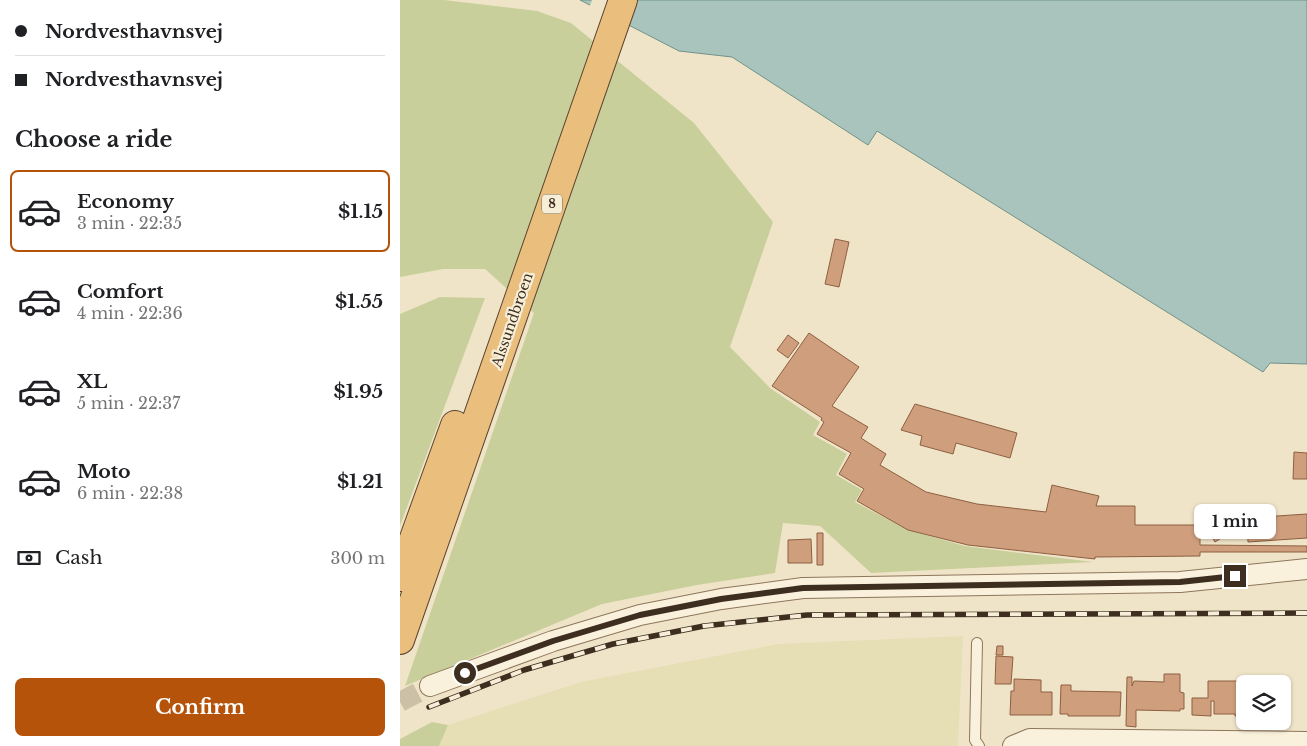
<!DOCTYPE html>
<html lang="en">
<head>
<meta charset="utf-8">
<style>
  body { margin:0; font-family:"Libre Baskerville",serif; background:#f6f6f6; color:#202124; height:100vh; display:flex; flex-direction:column; font-size:19px; white-space:nowrap }
  * { box-sizing:border-box; margin:0 }
  p { font-size:16px; color:#757577 }
  .icon { flex:none; width:28px; height:28px; fill:none; stroke:currentColor; stroke-width:2; stroke-linecap:round; stroke-linejoin:round }
  .map { position:relative; flex:1; overflow:hidden }
  .panel { display:flex; flex-direction:column; background:#fff; width:400px }
  .panel>* { flex:none }
  .banner { display:grid; align-content:center; height:110px; padding:0 15px; background:#fff }
  .fabs { position:absolute; left:836px; top:675px; display:grid; gap:10px }
  .fabs a { display:grid; place-items:center; width:55px; height:55px; border-radius:8px; background:#fff; box-shadow:0 1px 4px #0004; font-size:25px }
  .end { position:absolute; width:22px; height:22px; margin:-11px; border:6px solid #3d2e20; background:#fff; box-shadow:0 0 0 2px #fff }
  .from { border-radius:50% }
  .bubble { position:absolute; height:35px; border-radius:8px; background:#fff; box-shadow:0 1px 4px #0004; font-size:16px; font-weight:700; line-height:35px; text-align:center }
  .banner b { display:flex; align-items:center; gap:18px; height:48px; font-size:19px }
  .banner b+b { border-top:1px solid #e0e0e0 }
  .banner i { width:12px; height:12px; background:#202124 }
  ul { padding:0; list-style:none }
  li { display:flex; align-items:center; gap:15px; height:82px; margin:0 10px 8px; padding:0 5px; border:2px solid transparent; border-radius:8px }
  li div { flex:1 }
  li b { display:block; font-size:19px }
  li em { font-style:normal; font-weight:700 }
  li.current { border-color:#b45309 }
  li>.icon { width:45px; height:45px; stroke-width:1.5 }
  h2 { padding:0 15px; font-size:22px; line-height:60px }
  .pay { display:flex; align-items:center; gap:12px; height:55px; padding:0 15px; font-size:19px }
  .pay p { margin-inline-start:auto }
  .cta { display:flex; gap:10px; margin-top:auto; padding:10px 15px }
  .cta a { flex:1; height:58px; border-radius:8px; background:#b45309; color:#fff; font-size:20px; font-weight:700; line-height:58px; text-align:center }
  main { display:flex; flex:1; min-height:0 }
  .map>svg:first-child { display:block }
  .farmland { fill:#e6deb5 }
  .green { fill:#c9cf9b }
  .water { fill:#a9c4bc; stroke:#6f938a }
  .pier { fill:#f0e4c8 }
  .building { fill:#cf9f7d; stroke:#8d5f41 }
  .lines { fill:none; stroke-linecap:round; stroke-linejoin:round }
  .minor-tunnel { stroke:#ccc0a6; stroke-width:20; stroke-dasharray:20 10; stroke-linecap:butt }
  .service-casing { stroke:#8d765c; stroke-width:12 }
  .minor-casing { stroke:#8d765c; stroke-width:22 }
  .trunk-casing { stroke:#5b4430; stroke-width:30 }
  .service { stroke:#faf1dc; stroke-width:10 }
  .minor { stroke:#faf1dc; stroke-width:20 }
  .trunk { stroke:#eabe7c; stroke-width:28 }
  .rail-casing { stroke:#3d2e20; stroke-width:5.5 }
  .rail { stroke:#f7eed8; stroke-width:4; stroke-dasharray:11; stroke-linecap:butt }
  .route { stroke:#3d2e20; stroke-width:6 }
  .labels { text-anchor:middle; stroke-width:4.5; stroke-linejoin:round; paint-order:stroke }
  .shield { fill:#f7eed8; stroke:#756857; stroke-width:1 }
  .shield-label { font-size:12px; font-weight:bold; fill:#3d2e20 }
  .street-label { font-size:14px; fill:#3d2e20; stroke:#f7eed8 }
</style>
</head>
<body>
<main>
<section class="panel">
<div class="banner">
<b><i class="from"></i>Nordvesthavnsvej</b>
<b><i></i>Nordvesthavnsvej</b>
</div>
<h2>Choose a ride</h2>
<ul>
<li class="current"><svg class="icon" aria-label="car" viewBox="0 0 24 24"><path d="M5 17H2v-5l4-1 3-4h7l3 4 3 1v5h-3M9 17h6M6 11h13"/><circle cx="7" cy="17" r="2"/><circle cx="17" cy="17" r="2"/></svg><div><b>Economy</b><p>3 min · 22:35</p></div><em>$1.15</em></li>
<li><svg class="icon" aria-label="car" viewBox="0 0 24 24"><path d="M5 17H2v-5l4-1 3-4h7l3 4 3 1v5h-3M9 17h6M6 11h13"/><circle cx="7" cy="17" r="2"/><circle cx="17" cy="17" r="2"/></svg><div><b>Comfort</b><p>4 min · 22:36</p></div><em>$1.55</em></li>
<li><svg class="icon" aria-label="car" viewBox="0 0 24 24"><path d="M5 17H2v-5l4-1 3-4h7l3 4 3 1v5h-3M9 17h6M6 11h13"/><circle cx="7" cy="17" r="2"/><circle cx="17" cy="17" r="2"/></svg><div><b>XL</b><p>5 min · 22:37</p></div><em>$1.95</em></li>
<li><svg class="icon" aria-label="car" viewBox="0 0 24 24"><path d="M5 17H2v-5l4-1 3-4h7l3 4 3 1v5h-3M9 17h6M6 11h13"/><circle cx="7" cy="17" r="2"/><circle cx="17" cy="17" r="2"/></svg><div><b>Moto</b><p>6 min · 22:38</p></div><em>$1.21</em></li>
</ul>
<div class="pay"><svg class="icon" aria-label="cash" viewBox="0 0 24 24"><path d="M3 7h18v10H3z"/><circle cx="12" cy="12" r="2"/></svg>Cash<p>300 m</p></div>
<div class="cta"><a>Confirm</a></div>
</section>
<div class="map">
<svg width="907" height="746" viewBox="0 0 907 746">
  <rect width="100%" height="100%" fill="#f0e4c8"/>
  <path class="farmland" d="M563,636L558,746H39L48,725L181,682L378,644Z"/>
  <path class="green" d="M0,0H44L137,11L171,23L294,123L373,222L330,347L370,388L420,422L413,435L447,454L436,475L462,490L455,502L508,530L565,546L693,562L471,573L420,526L383,523L375,573L297,585L202,604L5,686L134,313L85,269H43L0,277Z
    M40,297L85,298L0,526V314Z
    M32,722L48,725L39,746H0V739Z"/>
  <path class="water" d="M180,0H907V364L870,363L863,372L477,131L468,145L332,57L279,51Z"/>
  <path class="pier" d="M192,0H235L226,26L189,8Z"/>
  <path class="building" d="M435,239L449,242L439,287L425,284Z
    M409,333L459,367L432,406L468,427L461,438L486,454L480,465L526,492L577,504L646,512L652,485L699,496L696,506H735V525H800V545L907,546V552H800V556L695,557V559L568,545L508,530L457,501L464,489L439,474L451,453L417,434L424,422L421,420L422,418L372,386Z
    M388,335L399,343L388,358L377,350Z
    M515,404L617,433L610,458L556,443L553,454L520,445L522,436L501,430Z
    M894,452L907,453V479H893Z
    M824,508L837,528L815,542L803,521Z
    M907,514V538L848,542L847,518Z
    M417,533H423V565H417Z
    M411,539L412,563H388V540Z
    M597,646H603V655H596Z
    M596,656L613,657L611,684H595Z
    M764,674H780V692L784,693V709H780V711L736,710V727L726,726L727,677H732V686L734,681L764,682Z
    M614,679L641,680V692H652V715H610L611,691H614Z
    M808,681H855V684H845V716H835V714H814V701H811V716L792,715V698H808Z
    M661,685H671V691L721,692L720,716H668V714H660Z"/>
  <g class="lines">
    <path class="minor-tunnel" d="M0,702L30,686"/>
    <defs>
      <path id="service" d="M577,643L575,740L579,746"/>
      <path id="minor" d="M30,686L153,641L240,615L321,599L403,588L780,582L907,569
        M613,746L630,739L907,742"/>
      <path id="trunk" d="M0,577L55,425
        M0,640L223,0"/>
    </defs>
    <use href="#service" class="service-casing"/>
    <use href="#minor" class="minor-casing"/>
    <use href="#trunk" class="trunk-casing"/>
    <use href="#service" class="service"/>
    <use href="#minor" class="minor"/>
    <use href="#trunk" class="trunk"/>
    <defs>
      <path id="rail" d="M29,707L124,670L213,644L304,626L407,615L907,613"/>
    </defs>
    <use href="#rail" class="rail-casing"/>
    <use href="#rail" class="rail"/>
  </g>
  <g class="lines">
    <path class="route" d="M65,673L153,641L240,615L321,599L403,588L780,582L835,576"/>
  </g>
  <g class="labels">
    <rect class="shield" x="142" y="194.5" width="20" height="19" rx="4"/>
    <g class="shield-label">
      <text x="152" y="208">8</text>
    </g>
    <g class="street-label">
      <text transform="translate(112 320) rotate(-71)" y="5">Alssundbroen</text>
    </g>
  </g>
</svg>
<div class="fabs">
<a><svg class="icon" aria-label="layers" viewBox="0 0 24 24"><path d="M12 4l9 5-9 5-9-5zM3 14l9 5 9-5"/></svg></a>
</div>
<i class="end from" style="left:65px;top:673px"></i>
<i class="end" style="left:835px;top:576px"></i>
<div class="bubble" style="left:794px;top:504px;width:82px">1 min</div>
</div>
</main>
</body>
</html>
